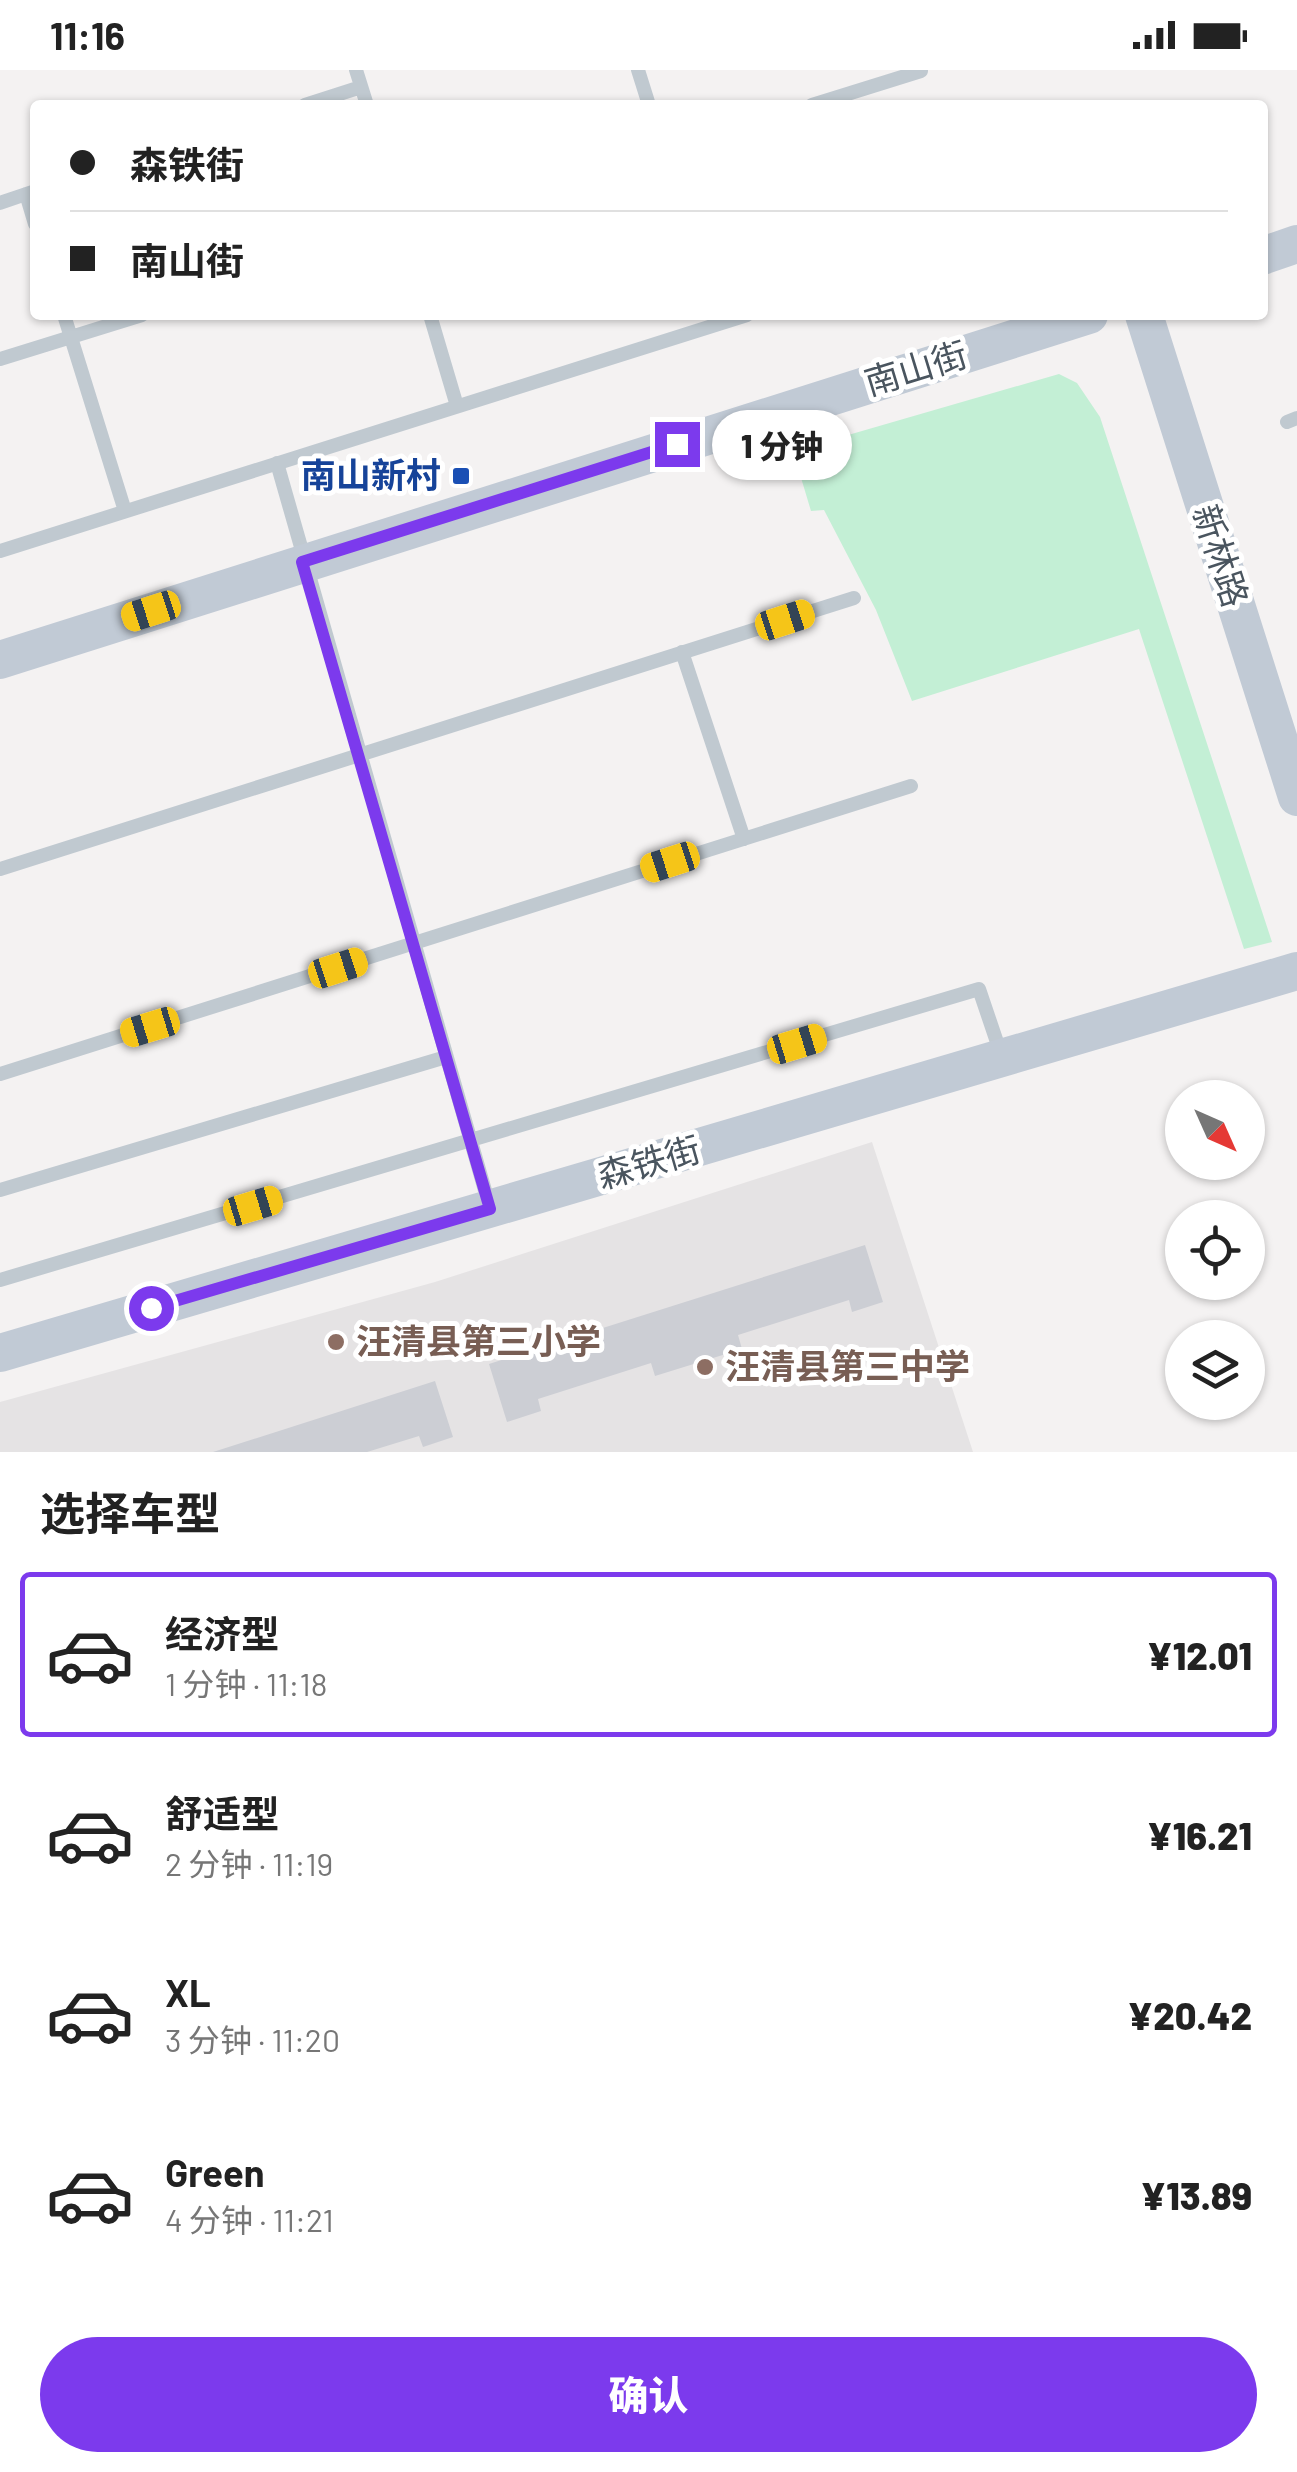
<!DOCTYPE html>
<html lang="zh">
<head>
<meta charset="utf-8">
<style>
  body { margin:0; font-family:Barlow,"Noto Sans SC",sans-serif; background:#f6f6f6; color:#222; height:100vh; display:flex; flex-direction:column; font-size:38px; white-space:nowrap }
  * { box-sizing:border-box; margin:0 }
  p { font-size:32px; color:#767676 }
  .icon { flex:none; width:55px; height:55px; fill:none; stroke:currentColor; stroke-width:2; stroke-linecap:round; stroke-linejoin:round }
  .map { position:relative; height:1382px; overflow:hidden }
  .sheet { display:flex; flex-direction:column; background:#fff; flex:1 }
  .sheet>* { flex:none }
  .top-card { position:absolute; left:30px; top:30px; width:1238px; height:220px; border-radius:10px; box-shadow:0 2px 8px #0004; display:grid; align-content:center; height:220px; padding:0 40px; background:#fff }
  .needle { width:65px; rotate:135deg }
  .fabs { position:absolute; left:1165px; top:1010px; display:grid; gap:20px }
  .fabs a { display:grid; place-items:center; width:100px; height:100px; border-radius:50%; background:#fff; box-shadow:0 2px 8px #0004; font-size:50px }
  .end { position:absolute; width:45px; height:45px; margin:-22px; border:12px solid #7c3aed; background:#fff; box-shadow:0 0 0 5px #fff }
  .from { border-radius:50% }
  .bubble { position:absolute; height:70px; border-radius:35px; background:#fff; box-shadow:0 2px 8px #0004; font-size:32px; font-weight:800; line-height:70px; text-align:center }
  .car { position:absolute; width:30px; height:60px; margin:-30px -15px; border-radius:12px; box-shadow:0 0 8px 2px #0007; background:linear-gradient(#f5c518 24%,#345 0 40%,#f5c518 0 76%,#345 0 86%,#f5c518 0) }
  .top-card b { display:flex; align-items:center; gap:35px; height:95px; font-size:38px }
  .top-card b+b { border-top:2px solid #e0e0e0 }
  .top-card i { width:25px; height:25px; background:#222 }
  ul { padding:0; list-style:none }
  li { display:flex; align-items:center; gap:30px; height:165px; margin:0 20px 15px; padding:0 20px; border:5px solid transparent; border-radius:10px }
  li div { flex:1 }
  li b { display:block; font-size:38px }
  li em { font-style:normal; font-weight:800 }
  li.on { border-color:#7c3aed }
  li>.icon { width:90px; height:90px; stroke-width:1.5 }
  h2 { padding:0 40px; font-size:45px; line-height:120px }
  .cta { display:flex; gap:20px; margin-top:auto; padding:20px 40px }
  .cta a { flex:1; height:115px; border-radius:60px; background:#7c3aed; color:#fff; font-size:40px; font-weight:800; line-height:115px; text-align:center }
  .status { display:flex; justify-content:space-between; align-items:center; height:70px; padding:0 50px; background:#fff; direction:ltr }
  .status svg { height:28px; fill:currentColor }
  .map>svg:first-child { display:block }
  .education { fill:#e5e3e4 }
  .green { fill:#c3efd5 }
  .building { fill:#ccced4 }
  .lines { fill:none; stroke-linecap:round; stroke-linejoin:round }
  .lane { stroke:#c0c9d0; stroke-width:14 }
  .secondary { stroke:#c1cad5; stroke-width:38 }
  .route { stroke:#7c3aed; stroke-width:12 }
  .transit-dot { fill:#1a4fb4; stroke:#fff; stroke-width:4 }
  .education-dot { fill:#8d6e63; stroke:#fff; stroke-width:4 }
  .labels { text-anchor:middle; stroke-width:10; stroke-linejoin:round; paint-order:stroke }
  .street-label { font-size:35px; fill:#4a555f; stroke:#fff }
  .transit-label { font-size:35px; font-weight:bold; fill:#164399; stroke:#fff; text-anchor:end }
  .education-label { font-size:35px; font-weight:bold; fill:#785e54; stroke:#fff; text-anchor:start }
</style>
</head>
<body>
<div class="status"><b>11:16</b><svg viewBox="0 0 49 12"><path d="M0 12V9h3v3zM5 12V6h3v6zM10 12V3h3v9zM15 12V0h3v12zM26 1h20v11H26zM47 4h2v5h-2z"/></svg></div>
<div class="map">
<svg width="1297" height="1382" viewBox="0 0 1297 1382">
  <rect width="100%" height="100%" fill="#f4f2f2"/>
  <path class="education" d="M872,1072L973,1382H0V1332L435,1212Z"/>
  <path class="green" d="M1059,304L1077,313L1100,347L1272,872L1244,879L1139,559L912,631L876,540L824,440L811,441L793,381Z"/>
  <path class="building" d="M865,1175L883,1232L852,1242L849,1230L738,1265L742,1279L655,1306L651,1293L538,1329L541,1341L507,1352L489,1294Z
    M435,1311L453,1367L423,1377L419,1366L367,1382H213Z"/>
  <g class="lines">
    <path class="lane" d="M356,0L367,35
      M638,0L649,35
      M305,35L361,17
      M812,35L921,1
      M26,124L35,154
      M0,133L35,121
      M64,245L125,441
      M430,245L457,336
      M0,289L142,245
      M1287,352L1297,348
      M277,393L490,1138
      M0,481L747,245
      M682,582L744,769
      M0,799L854,528
      M0,1004L911,716
      M0,1120L446,987
      M0,1210L979,919L1001,984"/>
    <path class="secondary" d="M1262,186L1297,174
      M1144,245L1297,727
      M0,590L1089,245
      M0,1283L1297,901"/>
  </g>
  <g class="lines">
    <path class="route" d="M151,1238L490,1139L302,492L677,374"/>
  </g>
  <rect class="transit-dot" x="451" y="396" width="20" height="20" rx="5"/>
  <g class="education-dot">
    <circle cx="336" cy="1272" r="10"/>
    <circle cx="705" cy="1297" r="10"/>
  </g>
  <g class="labels">
    <g class="street-label">
      <text transform="translate(916 299) rotate(-17)" y="12">南山街</text>
      <text transform="translate(1220 486) rotate(72)" y="12">新林路</text>
      <text transform="translate(649 1093) rotate(-16)" y="12">森铁街</text>
    </g>
    <g class="transit-label">
      <text x="441" y="418">南山新村</text>
    </g>
    <g class="education-label">
      <text x="356" y="1284">汪清县第三小学</text>
      <text x="725" y="1309">汪清县第三中学</text>
    </g>
  </g>
</svg>
<div class="fabs">
<a><svg class="needle" viewBox="-14 -14 28 28"><path d="M0-13l5 13h-10z" fill="#e53935"/><path d="M0 13l5-13h-10z" fill="#767676"/></svg></a>
<a><svg class="icon" aria-label="locate" viewBox="0 0 24 24"><circle cx="12" cy="12" r="6"/><path d="M12 2v4M12 18v4M2 12h4M18 12h4"/></svg></a>
<a><svg class="icon" aria-label="layers" viewBox="0 0 24 24"><path d="M12 4l9 5-9 5-9-5zM3 14l9 5 9-5"/></svg></a>
</div>
<i class="end from" style="left:151px;top:1238px"></i>
<i class="end" style="left:677px;top:374px"></i>
<div class="bubble" style="left:712px;top:340px;width:140px">1 分钟</div>
<i class="car" style="left:151px;top:541px;rotate:252deg"></i>
<i class="car" style="left:785px;top:550px;rotate:72deg"></i>
<i class="car" style="left:670px;top:792px;rotate:252deg"></i>
<i class="car" style="left:338px;top:898px;rotate:72deg"></i>
<i class="car" style="left:150px;top:957px;rotate:253deg"></i>
<i class="car" style="left:797px;top:974px;rotate:73deg"></i>
<i class="car" style="left:253px;top:1136px;rotate:73deg"></i>
<div class="top-card">
<b><i class="from"></i>森铁街</b>
<b><i></i>南山街</b>
</div>
</div>
<section class="sheet">
<h2>选择车型</h2>
<ul>
<li class="on"><svg class="icon" aria-label="car" viewBox="0 0 24 24"><path d="M5 17H2v-5l4-1 3-4h7l3 4 3 1v5h-3M9 17h6M6 11h13"/><circle cx="7" cy="17" r="2"/><circle cx="17" cy="17" r="2"/></svg><div><b>经济型</b><p>1 分钟 · 11:18</p></div><em>¥12.01</em></li>
<li><svg class="icon" aria-label="car" viewBox="0 0 24 24"><path d="M5 17H2v-5l4-1 3-4h7l3 4 3 1v5h-3M9 17h6M6 11h13"/><circle cx="7" cy="17" r="2"/><circle cx="17" cy="17" r="2"/></svg><div><b>舒适型</b><p>2 分钟 · 11:19</p></div><em>¥16.21</em></li>
<li><svg class="icon" aria-label="car" viewBox="0 0 24 24"><path d="M5 17H2v-5l4-1 3-4h7l3 4 3 1v5h-3M9 17h6M6 11h13"/><circle cx="7" cy="17" r="2"/><circle cx="17" cy="17" r="2"/></svg><div><b>XL</b><p>3 分钟 · 11:20</p></div><em>¥20.42</em></li>
<li><svg class="icon" aria-label="car" viewBox="0 0 24 24"><path d="M5 17H2v-5l4-1 3-4h7l3 4 3 1v5h-3M9 17h6M6 11h13"/><circle cx="7" cy="17" r="2"/><circle cx="17" cy="17" r="2"/></svg><div><b>Green</b><p>4 分钟 · 11:21</p></div><em>¥13.89</em></li>
</ul>
<div class="cta"><a>确认</a></div>
</section>
</body>
</html>
